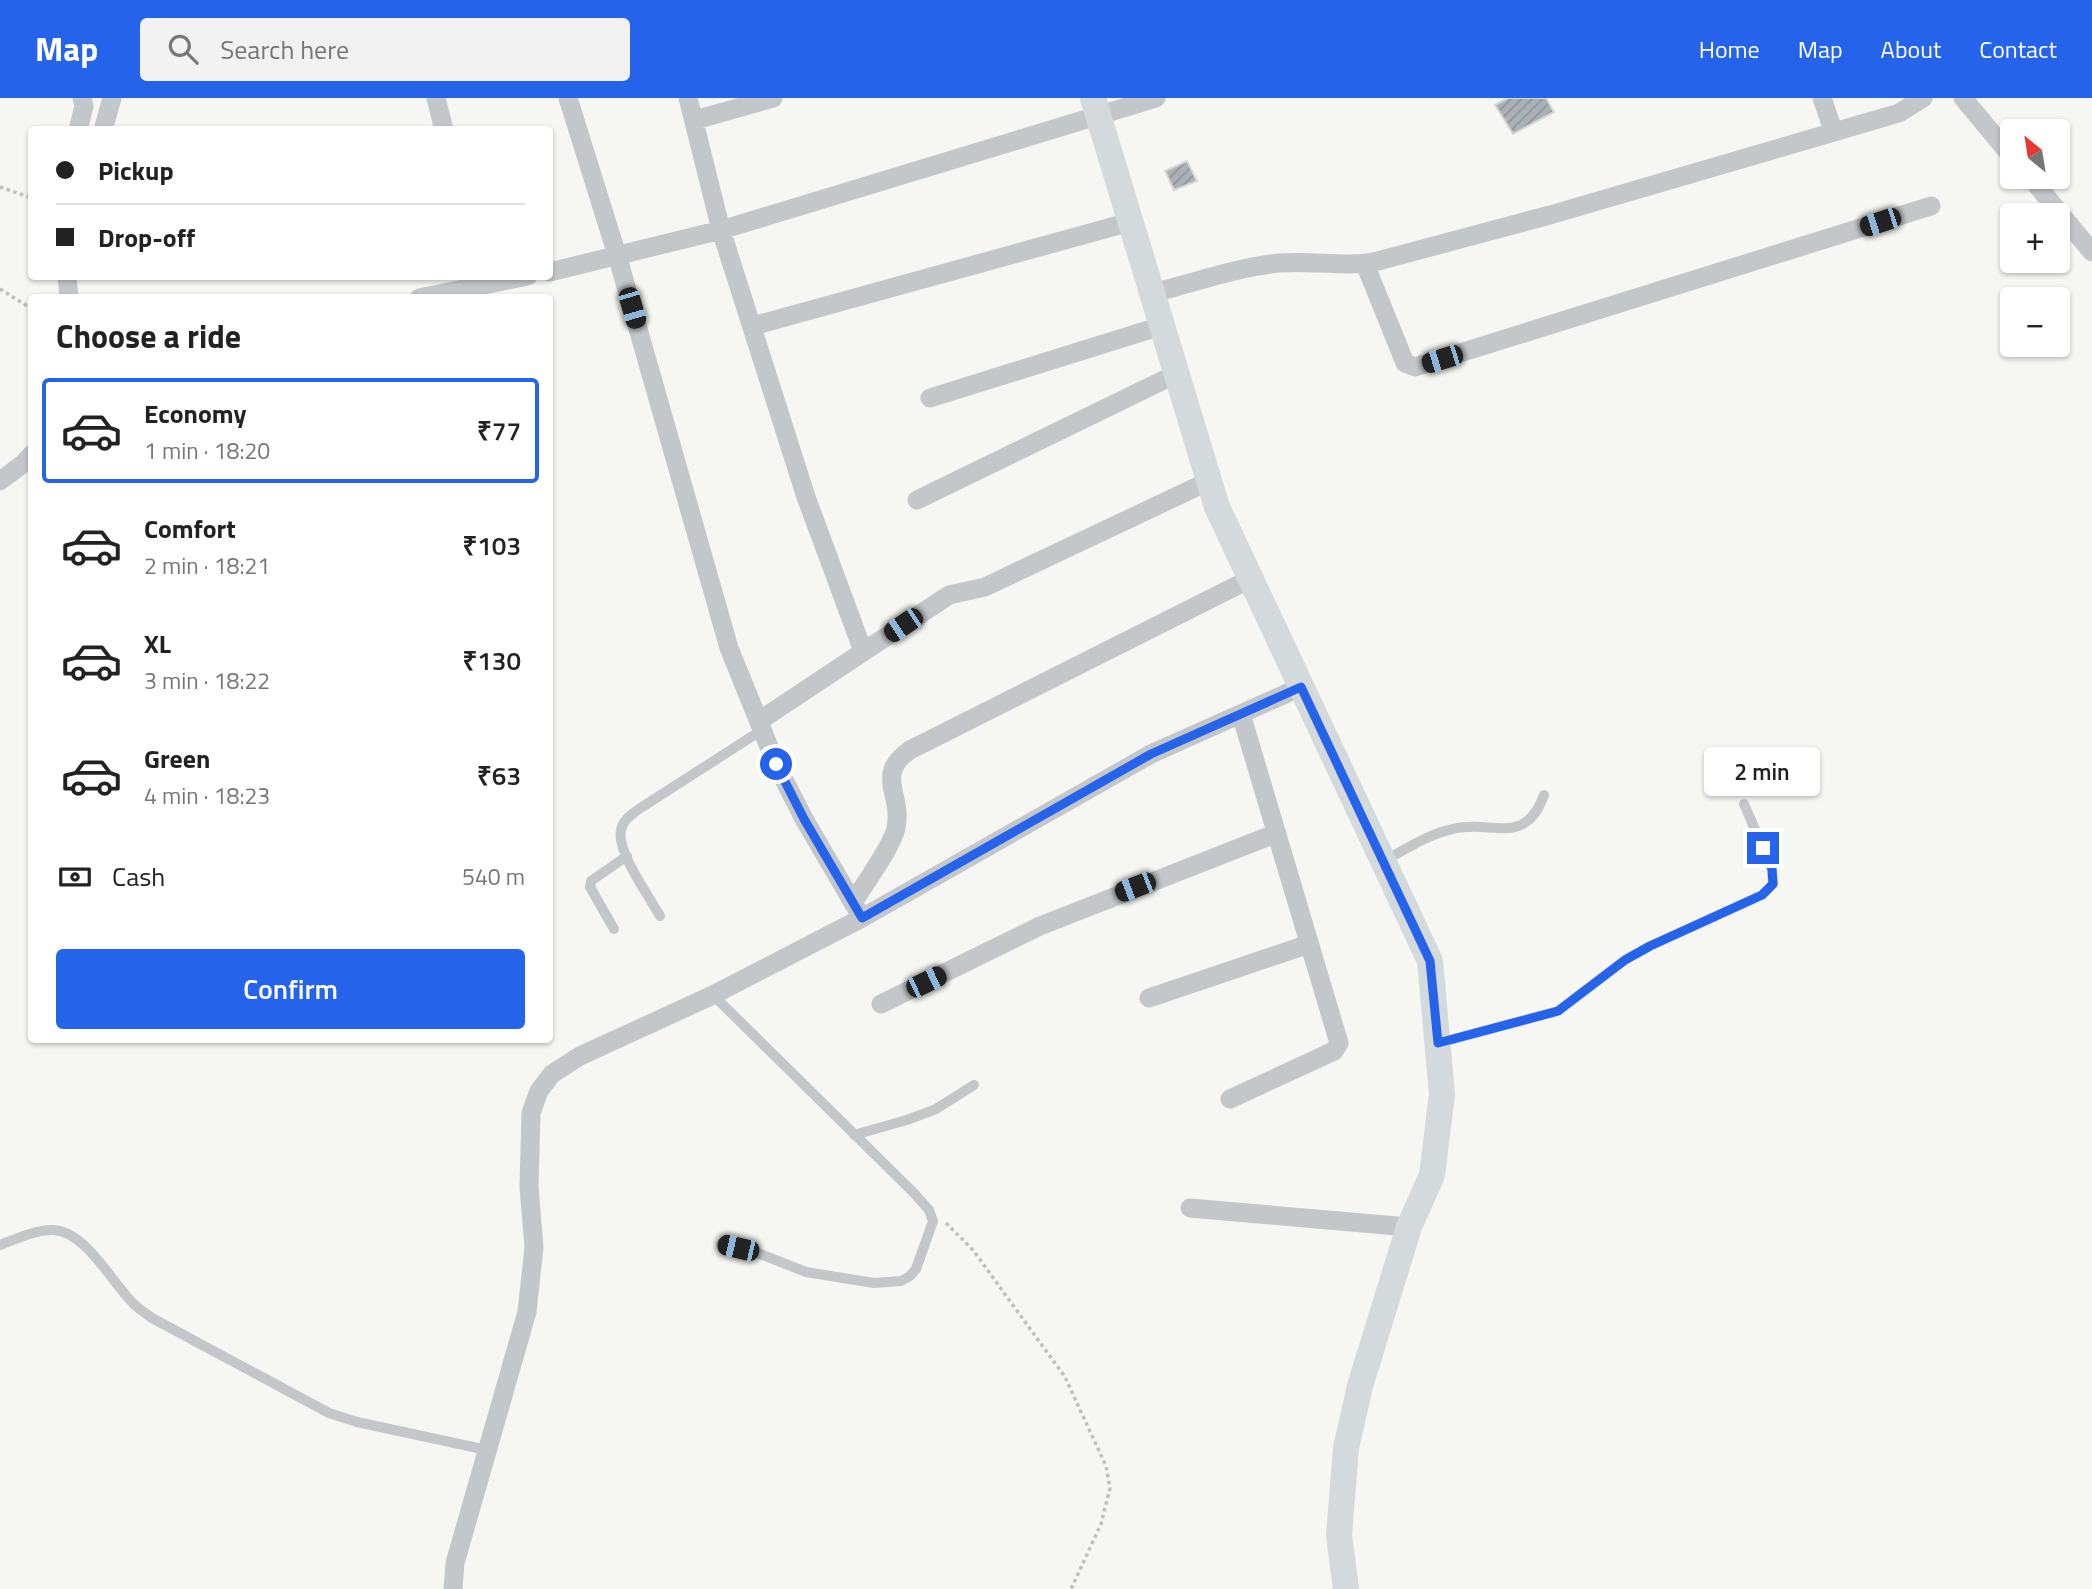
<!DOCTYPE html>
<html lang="en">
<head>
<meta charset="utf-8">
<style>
  body { margin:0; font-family:"Titillium Web",sans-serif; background:#f2f2f2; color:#222; height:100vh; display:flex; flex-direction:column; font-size:26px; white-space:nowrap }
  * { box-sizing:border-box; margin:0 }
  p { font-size:23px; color:#767676 }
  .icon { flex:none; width:38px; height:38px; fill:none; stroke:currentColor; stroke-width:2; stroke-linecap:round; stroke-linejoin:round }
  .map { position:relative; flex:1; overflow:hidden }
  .sheet { position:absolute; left:28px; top:196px; width:525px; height:749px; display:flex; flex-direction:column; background:#fff; border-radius:7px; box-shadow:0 2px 5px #0004 }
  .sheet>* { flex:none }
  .guide { position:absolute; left:28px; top:28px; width:525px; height:154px; border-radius:7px; box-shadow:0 2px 5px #0004; display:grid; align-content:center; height:154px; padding:0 28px; background:#fff }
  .needle { width:46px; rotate:330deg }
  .fabs { position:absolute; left:2000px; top:21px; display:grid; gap:14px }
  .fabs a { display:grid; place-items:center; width:70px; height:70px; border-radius:7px; background:#fff; box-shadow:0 2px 5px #0004; font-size:35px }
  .end { position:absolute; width:32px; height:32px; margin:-16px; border:9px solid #2563eb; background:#fff; box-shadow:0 0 0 4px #fff }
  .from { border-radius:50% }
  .bubble { position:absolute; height:49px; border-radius:7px; background:#fff; box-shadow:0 2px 5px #0004; font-size:23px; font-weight:600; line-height:49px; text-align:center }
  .car { position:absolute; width:21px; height:42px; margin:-21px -10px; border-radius:9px; box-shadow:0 0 5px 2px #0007; background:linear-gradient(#222 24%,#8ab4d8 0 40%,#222 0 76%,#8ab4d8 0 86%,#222 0) }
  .guide b { display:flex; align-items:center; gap:24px; height:66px; font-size:26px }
  .guide b+b { border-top:2px solid #e0e0e0 }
  .guide i { width:18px; height:18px; background:#222 }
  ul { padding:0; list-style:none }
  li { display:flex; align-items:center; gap:21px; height:105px; margin:0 14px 10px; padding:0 14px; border:4px solid transparent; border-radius:7px }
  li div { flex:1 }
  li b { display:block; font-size:26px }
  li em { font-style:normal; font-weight:600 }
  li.on { border-color:#2563eb }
  li>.icon { width:63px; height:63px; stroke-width:1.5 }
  h2 { padding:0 28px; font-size:32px; line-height:84px }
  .pay { display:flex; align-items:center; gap:18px; height:77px; padding:0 28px; font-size:26px }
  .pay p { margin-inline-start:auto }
  .cta { display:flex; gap:14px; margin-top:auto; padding:14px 28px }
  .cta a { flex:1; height:80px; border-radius:7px; background:#2563eb; color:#fff; font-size:28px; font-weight:600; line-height:80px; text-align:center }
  header { display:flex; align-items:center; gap:42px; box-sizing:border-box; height:98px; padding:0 35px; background:#2563eb; color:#fff }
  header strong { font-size:33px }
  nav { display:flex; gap:38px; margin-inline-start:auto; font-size:24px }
  .search { width:490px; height:63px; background:#f2f2f2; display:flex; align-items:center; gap:18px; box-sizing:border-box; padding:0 24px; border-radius:7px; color:#767676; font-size:26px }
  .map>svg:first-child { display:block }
  .building { fill:url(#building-hatch); stroke:#d7d7d5; stroke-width:2 }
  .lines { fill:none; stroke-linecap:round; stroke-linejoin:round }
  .path { stroke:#bdbfc1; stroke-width:3.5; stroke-dasharray:3.5 3.5; stroke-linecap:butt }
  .lane { stroke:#c3c7ca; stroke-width:10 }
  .street { stroke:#c3c7ca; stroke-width:19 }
  .secondary { stroke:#d4d9dc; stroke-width:26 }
  .route { stroke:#2563eb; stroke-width:9 }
</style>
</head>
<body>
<header>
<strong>Map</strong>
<div class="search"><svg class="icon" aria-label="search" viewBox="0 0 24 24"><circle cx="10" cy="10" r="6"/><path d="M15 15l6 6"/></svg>Search here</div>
<nav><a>Home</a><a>Map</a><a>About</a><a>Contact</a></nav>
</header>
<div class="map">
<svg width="2092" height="1491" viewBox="0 0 2092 1491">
  <defs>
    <pattern id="building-hatch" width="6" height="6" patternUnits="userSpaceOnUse" patternTransform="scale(1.75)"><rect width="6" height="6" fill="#aab2b7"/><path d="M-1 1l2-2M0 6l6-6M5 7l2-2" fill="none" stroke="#8e969a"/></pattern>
  </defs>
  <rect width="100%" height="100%" fill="#f6f6f2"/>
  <path class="building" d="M1508,0H1546L1554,14L1513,36L1495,7Z
    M1187,63L1197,83L1174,92L1165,73Z"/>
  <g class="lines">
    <path class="path" d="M0,89L32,100
      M0,191L32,211
      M946,1125L973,1152L1065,1279L1106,1368L1110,1390L1101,1426L1071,1491"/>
    <path class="lane" d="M1384,763C1406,751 1428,736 1453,731C1491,721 1525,750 1544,697
      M660,818C649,798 616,753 621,732C623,722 631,717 639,711L762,632
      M614,831L590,789L591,783L627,758
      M713,897L913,1094L929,1112L933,1123L916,1171L910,1178L901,1183L874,1185L806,1174L755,1154L721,1146
      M1439,945L1558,913L1625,862L1650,848L1762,797L1773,786L1772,771L1744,706
      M854,1037L907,1022L936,1011L974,987
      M0,1147C16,1141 35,1132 52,1132C86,1132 112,1186 135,1207C140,1212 147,1216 152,1220L329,1315L357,1324L487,1352"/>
    <path class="street" d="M436,0L444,32
      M568,0L617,157L729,550L776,666L804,721L862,820
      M688,0L721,132L806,399L863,553
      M1822,0L1833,32
      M1963,0L2012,59
      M695,22L773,0
      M78,32L84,8L82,0
      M103,32L112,0
      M2030,79L2092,154
      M1365,166L1405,265L1415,269L1931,108
      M550,174L721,132L1156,0
      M67,178L69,200
      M1152,195C1194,185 1237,169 1280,165C1312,162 1347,170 1378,163L1550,117L1899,15L1923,0
      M419,200L528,178
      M753,228L1130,124
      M930,300L1161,228
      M0,383L24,365L32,356
      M917,402L1176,276
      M759,623L949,497L985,489L1209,383
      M853,805C864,786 892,749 896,730C903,696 874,677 910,652L1250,481
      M1149,900L1309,846
      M881,906L1040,828L1277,735
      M1230,1001L1334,953L1339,945L1241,616
      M1190,1110L1409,1129
      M453,1491L455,1465L527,1214L534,1149L529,1089L531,1015L539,993L552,976L580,958L713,897L862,820L1151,656L1301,589"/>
    <path class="secondary" d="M1093,0L1217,409L1430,863L1442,996L1432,1077L1409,1129L1360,1288L1346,1350L1339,1437L1346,1491"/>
  </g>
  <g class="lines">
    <path class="route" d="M776,666L804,721L862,820L1151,656L1301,589L1430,863L1438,945L1558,913L1625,862L1650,848L1762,797L1773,786L1772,771L1763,750"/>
  </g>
</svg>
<div class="fabs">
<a><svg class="needle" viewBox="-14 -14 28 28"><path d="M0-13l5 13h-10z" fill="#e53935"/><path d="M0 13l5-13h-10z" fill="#767676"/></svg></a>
<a>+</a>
<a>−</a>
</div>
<i class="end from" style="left:776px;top:666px"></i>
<i class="end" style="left:1763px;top:750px"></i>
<div class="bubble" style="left:1704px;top:649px;width:116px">2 min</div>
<i class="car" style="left:1880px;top:124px;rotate:252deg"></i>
<i class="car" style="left:632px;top:210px;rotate:164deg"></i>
<i class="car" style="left:1442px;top:261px;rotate:253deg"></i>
<i class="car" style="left:903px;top:527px;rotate:236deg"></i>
<i class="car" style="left:1135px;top:789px;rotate:249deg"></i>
<i class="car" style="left:926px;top:884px;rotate:64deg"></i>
<i class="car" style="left:738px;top:1150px;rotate:283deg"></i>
<div class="guide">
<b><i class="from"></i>Pickup</b>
<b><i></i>Drop-off</b>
</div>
<section class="sheet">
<h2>Choose a ride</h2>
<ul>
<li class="on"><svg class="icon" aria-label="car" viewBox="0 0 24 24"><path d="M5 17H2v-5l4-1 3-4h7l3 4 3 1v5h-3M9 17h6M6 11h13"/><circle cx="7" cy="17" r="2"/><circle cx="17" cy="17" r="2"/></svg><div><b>Economy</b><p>1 min · 18:20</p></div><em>₹77</em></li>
<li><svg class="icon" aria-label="car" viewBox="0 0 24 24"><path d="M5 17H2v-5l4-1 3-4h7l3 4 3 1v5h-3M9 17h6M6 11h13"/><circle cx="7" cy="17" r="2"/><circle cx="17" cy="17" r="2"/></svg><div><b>Comfort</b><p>2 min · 18:21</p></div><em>₹103</em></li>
<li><svg class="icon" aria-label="car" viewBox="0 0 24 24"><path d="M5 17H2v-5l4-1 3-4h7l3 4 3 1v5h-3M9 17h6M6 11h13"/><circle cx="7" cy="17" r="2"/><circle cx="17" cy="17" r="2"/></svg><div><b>XL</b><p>3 min · 18:22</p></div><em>₹130</em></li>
<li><svg class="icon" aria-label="car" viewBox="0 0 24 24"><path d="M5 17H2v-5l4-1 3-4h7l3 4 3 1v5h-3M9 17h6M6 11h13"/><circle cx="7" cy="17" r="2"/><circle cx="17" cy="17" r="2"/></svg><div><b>Green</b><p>4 min · 18:23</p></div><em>₹63</em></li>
</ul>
<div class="pay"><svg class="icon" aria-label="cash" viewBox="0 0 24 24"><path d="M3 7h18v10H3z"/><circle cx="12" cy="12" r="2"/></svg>Cash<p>540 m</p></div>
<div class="cta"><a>Confirm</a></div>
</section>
</div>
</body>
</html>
